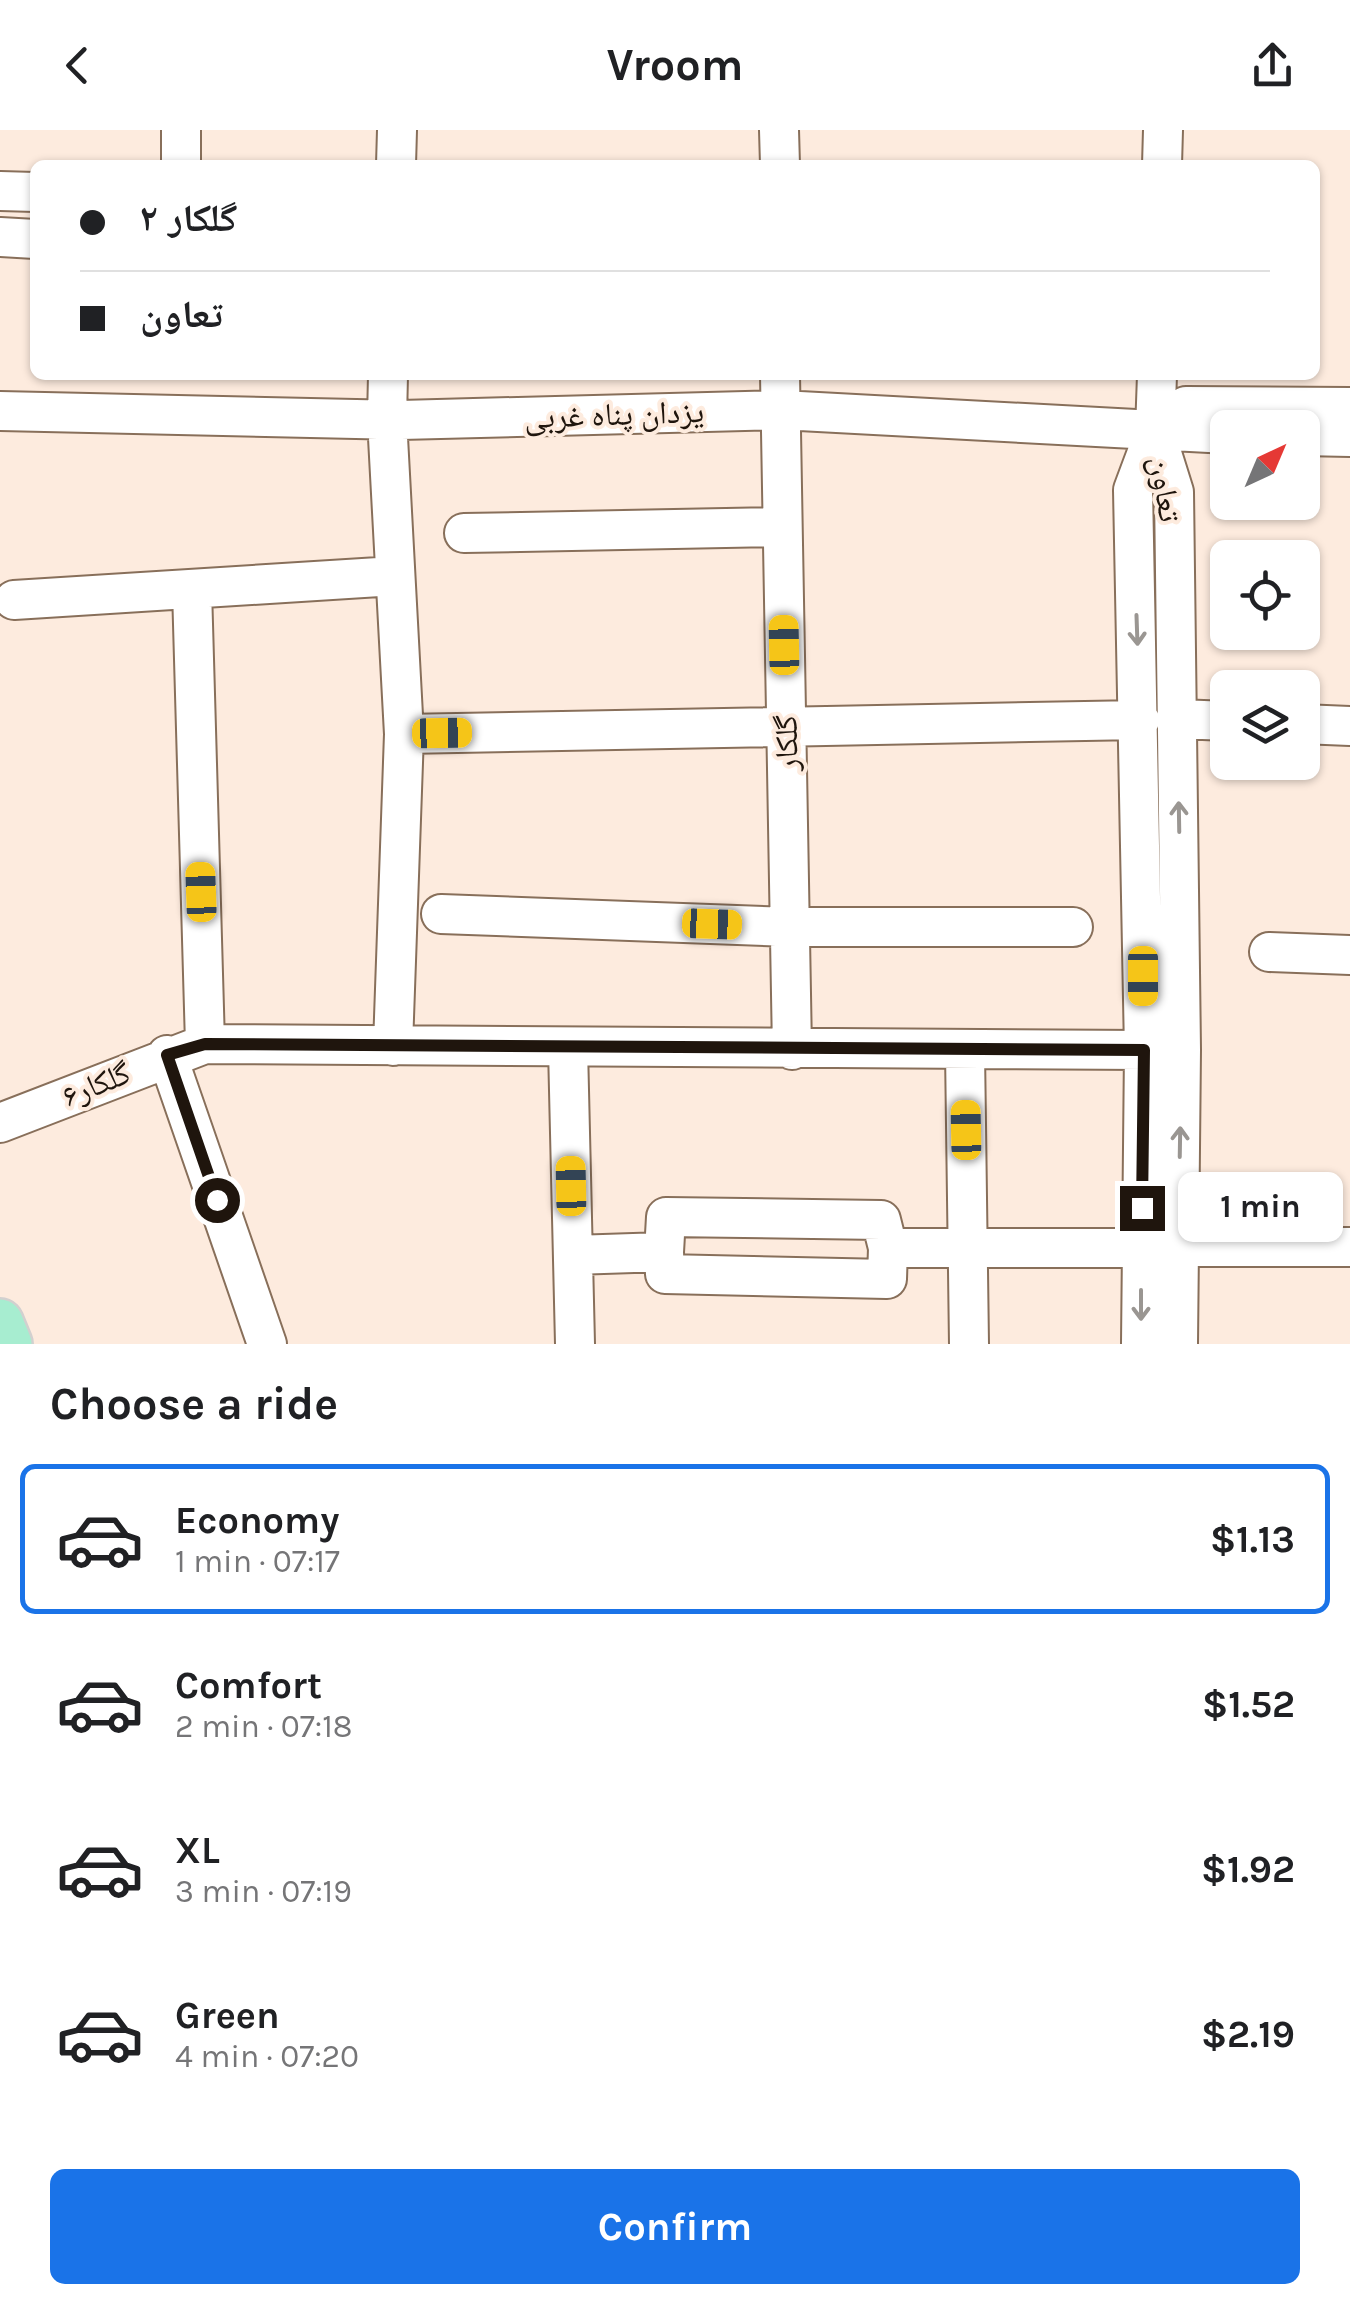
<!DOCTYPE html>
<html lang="en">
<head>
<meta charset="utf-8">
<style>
  body { margin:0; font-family:Karla,"Noto Naskh Arabic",sans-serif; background:#f2f2f2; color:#202124; height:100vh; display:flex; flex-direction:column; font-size:38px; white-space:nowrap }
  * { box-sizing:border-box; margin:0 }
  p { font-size:32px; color:#757577 }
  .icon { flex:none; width:55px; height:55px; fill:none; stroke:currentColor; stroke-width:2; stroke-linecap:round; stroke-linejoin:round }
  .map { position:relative; height:1214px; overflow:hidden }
  .details { display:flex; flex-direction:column; background:#fff; flex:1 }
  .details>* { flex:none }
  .guide { position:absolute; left:30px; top:30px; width:1290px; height:220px; border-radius:15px; box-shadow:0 2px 8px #0004; display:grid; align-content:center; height:220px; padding:0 50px; background:#fff }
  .needle { width:65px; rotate:44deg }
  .fabs { position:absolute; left:1210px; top:280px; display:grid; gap:20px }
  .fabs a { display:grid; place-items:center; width:110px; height:110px; border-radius:15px; background:#fff; box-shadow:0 2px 8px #0004; font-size:50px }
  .end { position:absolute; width:45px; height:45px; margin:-22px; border:12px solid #1f150d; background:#fff; box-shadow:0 0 0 5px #fff }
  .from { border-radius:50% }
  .bubble { position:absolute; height:70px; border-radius:15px; background:#fff; box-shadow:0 2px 8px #0004; font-size:32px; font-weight:700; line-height:70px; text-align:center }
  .car { position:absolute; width:30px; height:60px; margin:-30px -15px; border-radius:12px; box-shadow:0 0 8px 2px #0007; background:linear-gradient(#f5c518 24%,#345 0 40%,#f5c518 0 76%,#345 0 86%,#f5c518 0) }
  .guide b { display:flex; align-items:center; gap:35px; height:95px; font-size:38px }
  .guide b+b { border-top:2px solid #e0e0e0 }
  .guide i { width:25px; height:25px; background:#202124 }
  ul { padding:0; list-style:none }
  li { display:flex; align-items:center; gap:30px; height:150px; margin:0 20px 15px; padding:0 30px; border:5px solid transparent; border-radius:15px }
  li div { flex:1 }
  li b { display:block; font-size:38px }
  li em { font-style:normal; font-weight:700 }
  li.current { border-color:#1a73e8 }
  li>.icon { width:90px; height:90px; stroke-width:1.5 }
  h2 { padding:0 50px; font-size:45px; line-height:120px }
  .primary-button { display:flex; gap:20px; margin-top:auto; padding:20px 50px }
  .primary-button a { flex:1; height:115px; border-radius:15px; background:#1a73e8; color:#fff; font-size:40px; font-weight:700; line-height:115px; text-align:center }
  header { display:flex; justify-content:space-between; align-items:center; height:130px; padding:0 50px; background:#fff; font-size:45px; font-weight:700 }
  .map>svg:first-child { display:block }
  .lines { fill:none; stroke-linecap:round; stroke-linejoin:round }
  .minor-casing { stroke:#886f5a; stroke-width:42 }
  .major-casing { stroke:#d2d0cf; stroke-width:50 }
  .minor { stroke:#fff; stroke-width:38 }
  .major { stroke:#a7edd0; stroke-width:45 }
  .oneway { stroke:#9a9692 }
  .route { stroke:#1f150d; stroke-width:12 }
  .labels { text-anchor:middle; stroke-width:8; stroke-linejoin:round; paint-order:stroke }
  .street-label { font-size:32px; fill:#1f150d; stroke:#fdebde }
</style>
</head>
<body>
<header><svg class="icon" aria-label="back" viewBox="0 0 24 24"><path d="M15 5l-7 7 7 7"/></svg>Vroom<svg class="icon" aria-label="share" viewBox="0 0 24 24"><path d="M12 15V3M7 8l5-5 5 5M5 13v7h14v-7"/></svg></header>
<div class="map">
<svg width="1350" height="1214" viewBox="0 0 1350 1214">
  <rect width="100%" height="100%" fill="#fdebde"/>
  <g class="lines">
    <defs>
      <path id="minor" d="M779,0L780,35
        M181,35V0
        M396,35L397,0
        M1162,35L1163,0
        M0,61L35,62
        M0,107L35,109
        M388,245L387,289L404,604L393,916
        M780,245L792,920
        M1157,245L1155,301L1174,362L1181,920L1178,1214
        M0,281L401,290L781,280L1228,304
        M1302,306L1350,307
        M464,403L782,397
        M192,459L205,914
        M14,470L395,446
        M1178,589L1228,591
        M1302,594L1350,596
        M404,604L1140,590
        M441,784L790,797H1073
        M1269,822L1350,825
        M568,918L575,1214
        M965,921L969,1214
        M167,925L267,1214
        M0,993L205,914L1144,920
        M1179,1117H1350
        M664,1122L665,1144L887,1149L888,1118
        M573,1125L664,1122L666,1087L881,1090L888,1118H1142
        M1141,1214L1144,920L1133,360L1155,301L1186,276L1350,277"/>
      <path id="major" d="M0,1192L9,1214"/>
    </defs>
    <use href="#minor" class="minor-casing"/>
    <use href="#major" class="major-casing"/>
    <use href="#minor" class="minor"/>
    <use href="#major" class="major"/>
  </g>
  <defs><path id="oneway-shaft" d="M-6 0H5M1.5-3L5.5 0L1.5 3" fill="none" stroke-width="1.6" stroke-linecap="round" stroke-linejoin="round" transform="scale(2.5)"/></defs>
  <g class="oneway">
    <use href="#oneway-shaft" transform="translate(1137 500) rotate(88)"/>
    <use href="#oneway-shaft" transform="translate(1179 687) rotate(-91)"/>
    <use href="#oneway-shaft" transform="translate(1180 1012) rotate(-89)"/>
    <use href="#oneway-shaft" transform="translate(1141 1175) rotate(90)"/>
  </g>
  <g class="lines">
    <path class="route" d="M217,1070L167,925L205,914L1144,920L1142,1078"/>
  </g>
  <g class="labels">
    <g class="street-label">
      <text transform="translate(614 284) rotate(-2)" y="11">یزدان پناه غربی</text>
      <text transform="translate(1166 359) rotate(81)" y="11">تعاون</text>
      <text transform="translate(786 613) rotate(-91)" y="11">گلکار</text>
      <text transform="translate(96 954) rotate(-22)" y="11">گلکار۶</text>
    </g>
  </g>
</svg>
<div class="fabs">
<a><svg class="needle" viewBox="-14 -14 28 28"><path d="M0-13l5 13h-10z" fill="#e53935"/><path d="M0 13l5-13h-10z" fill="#757577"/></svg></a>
<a><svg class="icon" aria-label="locate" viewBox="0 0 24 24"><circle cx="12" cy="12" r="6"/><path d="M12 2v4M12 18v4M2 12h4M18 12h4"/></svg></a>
<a><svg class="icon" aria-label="layers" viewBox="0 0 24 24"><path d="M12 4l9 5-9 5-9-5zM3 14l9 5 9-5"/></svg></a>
</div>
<i class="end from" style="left:217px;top:1070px"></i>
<i class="end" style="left:1142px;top:1078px"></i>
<div class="bubble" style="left:1178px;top:1042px;width:165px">1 min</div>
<i class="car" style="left:784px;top:515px;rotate:359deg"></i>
<i class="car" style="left:442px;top:603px;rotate:89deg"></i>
<i class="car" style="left:201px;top:762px;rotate:358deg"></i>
<i class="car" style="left:712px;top:794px;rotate:92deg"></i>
<i class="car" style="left:1143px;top:846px;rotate:180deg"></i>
<i class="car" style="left:966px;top:1000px;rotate:359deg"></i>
<i class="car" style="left:571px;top:1056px;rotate:359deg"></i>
<div class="guide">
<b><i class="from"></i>گلکار ۲</b>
<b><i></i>تعاون</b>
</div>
</div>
<section class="details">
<h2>Choose a ride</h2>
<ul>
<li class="current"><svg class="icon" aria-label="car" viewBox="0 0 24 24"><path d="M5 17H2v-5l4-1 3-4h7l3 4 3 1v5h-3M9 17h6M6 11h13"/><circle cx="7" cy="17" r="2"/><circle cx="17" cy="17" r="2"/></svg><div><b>Economy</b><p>1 min · 07:17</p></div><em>$1.13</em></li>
<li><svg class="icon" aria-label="car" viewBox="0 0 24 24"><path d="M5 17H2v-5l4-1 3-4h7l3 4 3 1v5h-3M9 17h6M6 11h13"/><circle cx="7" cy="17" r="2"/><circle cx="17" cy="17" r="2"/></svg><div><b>Comfort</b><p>2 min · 07:18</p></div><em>$1.52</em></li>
<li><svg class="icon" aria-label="car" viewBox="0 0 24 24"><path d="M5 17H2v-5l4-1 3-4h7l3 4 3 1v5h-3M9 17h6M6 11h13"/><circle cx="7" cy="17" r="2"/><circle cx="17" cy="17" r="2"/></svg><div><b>XL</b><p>3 min · 07:19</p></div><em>$1.92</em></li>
<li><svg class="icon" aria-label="car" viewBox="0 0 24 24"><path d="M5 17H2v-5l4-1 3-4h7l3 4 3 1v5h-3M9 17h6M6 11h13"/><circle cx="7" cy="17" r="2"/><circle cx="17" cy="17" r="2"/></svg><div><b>Green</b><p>4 min · 07:20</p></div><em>$2.19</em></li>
</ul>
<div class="primary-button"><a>Confirm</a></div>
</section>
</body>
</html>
